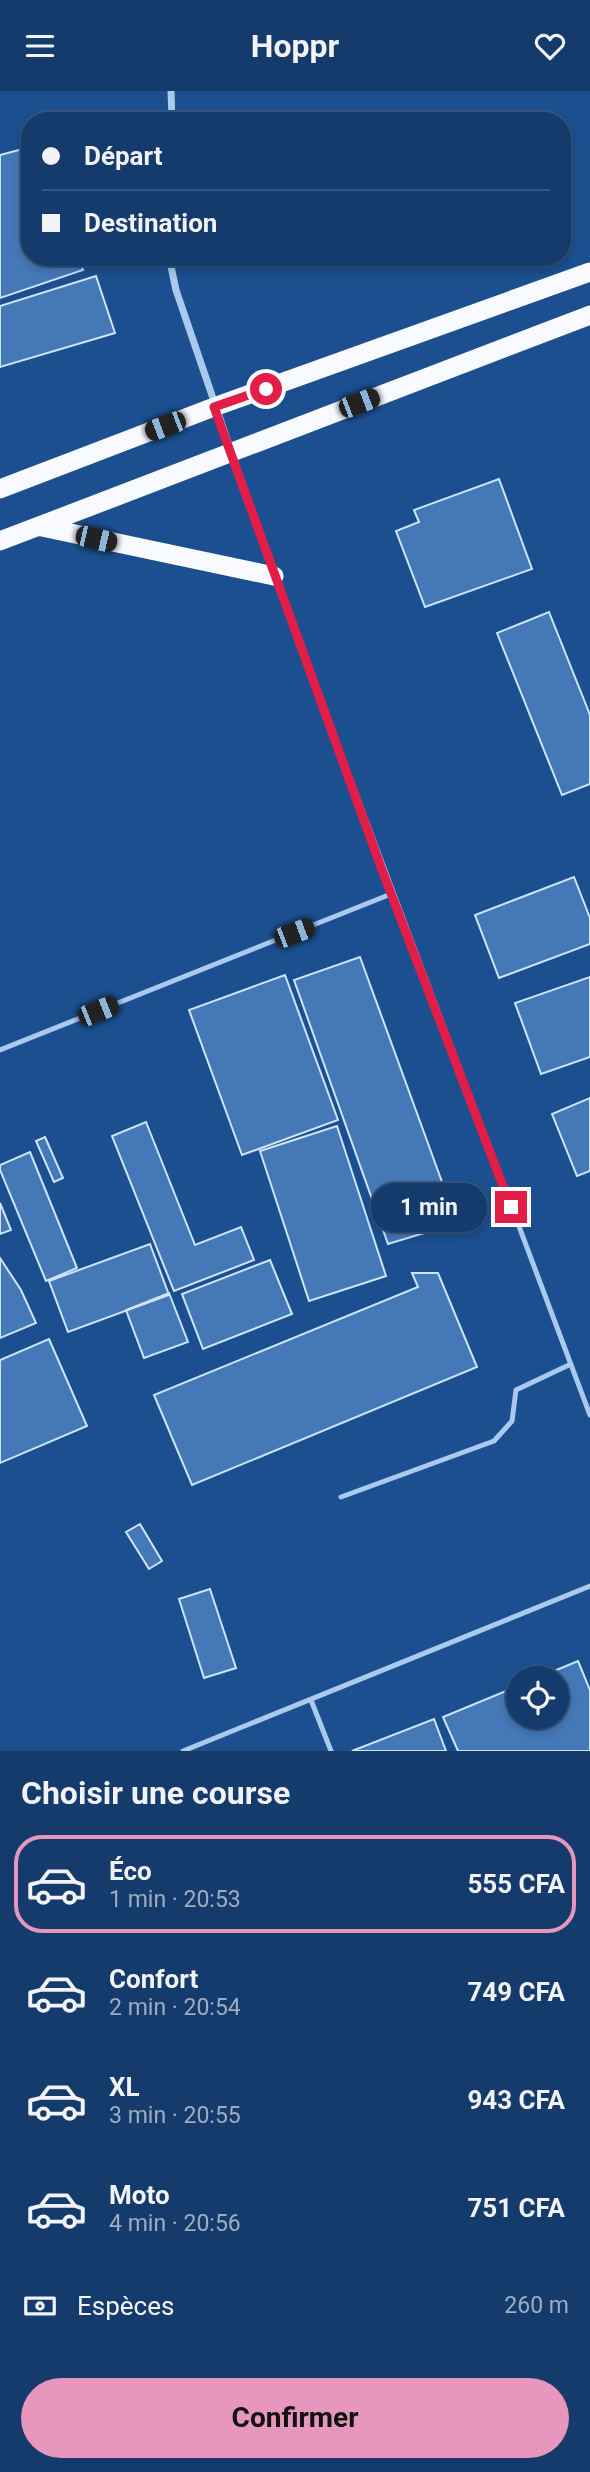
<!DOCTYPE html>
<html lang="fr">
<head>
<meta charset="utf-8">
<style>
  body { margin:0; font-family:Roboto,sans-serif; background:#214673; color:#f1f3f6; height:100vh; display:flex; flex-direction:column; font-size:26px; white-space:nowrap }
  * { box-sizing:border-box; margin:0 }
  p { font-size:23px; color:#9dadc1 }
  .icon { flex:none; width:38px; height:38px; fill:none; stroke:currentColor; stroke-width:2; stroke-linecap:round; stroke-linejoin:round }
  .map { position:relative; height:1660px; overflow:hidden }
  .panel { display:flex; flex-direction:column; background:#143b6b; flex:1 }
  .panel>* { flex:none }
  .hud { position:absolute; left:21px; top:21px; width:550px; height:154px; border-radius:28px; box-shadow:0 4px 10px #0003,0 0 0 2px #33557e; display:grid; align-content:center; height:154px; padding:0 21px; background:#143b6b }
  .fabs { position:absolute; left:506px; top:1575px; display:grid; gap:14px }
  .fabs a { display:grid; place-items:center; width:63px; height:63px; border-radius:50%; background:#143b6b; box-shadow:0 4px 10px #0003,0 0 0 2px #33557e; font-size:35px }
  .end { position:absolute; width:32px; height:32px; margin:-16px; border:9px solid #e11d48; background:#fff; box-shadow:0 0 0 4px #fff }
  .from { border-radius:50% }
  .bubble { position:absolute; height:49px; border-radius:24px; background:#143b6b; box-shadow:0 4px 10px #0003,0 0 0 2px #33557e; font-size:23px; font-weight:700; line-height:49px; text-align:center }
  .car { position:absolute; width:21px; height:42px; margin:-21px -10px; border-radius:9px; box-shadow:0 0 5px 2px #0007; background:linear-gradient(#222 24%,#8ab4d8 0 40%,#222 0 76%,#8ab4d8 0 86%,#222 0) }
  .hud b { display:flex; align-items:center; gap:24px; height:66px; font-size:26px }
  .hud b+b { border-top:2px solid #33557e }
  .hud i { width:18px; height:18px; background:#f1f3f6 }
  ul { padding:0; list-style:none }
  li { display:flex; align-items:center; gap:21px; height:98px; margin:0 14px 10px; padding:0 7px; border:4px solid transparent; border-radius:28px }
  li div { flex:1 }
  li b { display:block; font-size:26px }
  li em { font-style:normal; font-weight:700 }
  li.on { border-color:#e797bd }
  li>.icon { width:63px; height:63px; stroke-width:1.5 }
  h2 { padding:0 21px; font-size:32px; line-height:84px }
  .pay { display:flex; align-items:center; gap:18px; height:77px; padding:0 21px; font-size:26px }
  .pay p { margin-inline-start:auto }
  .cta { display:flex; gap:14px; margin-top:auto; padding:14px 21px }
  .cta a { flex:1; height:80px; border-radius:42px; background:#e797bd; color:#111; font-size:28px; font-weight:700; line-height:80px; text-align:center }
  header { display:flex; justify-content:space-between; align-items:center; height:91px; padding:0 21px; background:#143b6b; font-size:32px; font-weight:700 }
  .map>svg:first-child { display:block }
  .building { fill:#4478b7; stroke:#cfe3fa; stroke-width:2 }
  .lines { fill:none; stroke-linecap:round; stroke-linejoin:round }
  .service { stroke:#a9c9ee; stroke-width:5 }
  .minor { stroke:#a9c9ee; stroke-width:7 }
  .trunk { stroke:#f8faff; stroke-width:19 }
  .route { stroke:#e11d48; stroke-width:9 }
</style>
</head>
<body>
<header><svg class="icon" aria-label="menu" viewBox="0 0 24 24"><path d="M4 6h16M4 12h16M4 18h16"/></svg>Hoppr<svg class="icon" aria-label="heart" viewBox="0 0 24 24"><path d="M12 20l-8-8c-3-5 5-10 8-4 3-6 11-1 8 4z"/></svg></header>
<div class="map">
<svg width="590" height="1660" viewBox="0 0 590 1660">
  <rect width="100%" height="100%" fill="#1b4f8f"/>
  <path class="building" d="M30,56V166H78L83,179L0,207V64Z
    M96,185L115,242L0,276V215Z
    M499,388L532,478L425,516L396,440L419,431L414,419Z
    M549,521L590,624V693L562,704L497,542Z
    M574,786L590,827V853L499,887L475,824Z
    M360,866L457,1132L388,1153L294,889Z
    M285,884L338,1029L242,1064L189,919Z
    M590,886V966L541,983L515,912Z
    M590,1007V1080L577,1085L552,1023Z
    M146,1031L195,1154L241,1136L254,1169L174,1200L112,1045Z
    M337,1035L386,1185L309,1210L260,1060Z
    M45,1046L63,1087L54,1091L36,1050Z
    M30,1061L77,1177L46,1190L0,1079V1074Z
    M0,1112L11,1139L0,1143Z
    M150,1153L169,1204L68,1241L49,1190Z
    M0,1167L21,1199L36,1232L0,1247Z
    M270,1169L292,1223L203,1258L182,1203Z
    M412,1182H438L477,1276L192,1394L154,1304L418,1196Z
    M169,1202L188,1251L144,1267L126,1219Z
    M49,1248L87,1335L0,1372V1269Z
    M140,1433L162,1470L149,1478L126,1441Z
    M210,1498L236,1577L204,1587L179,1508Z
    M578,1570L590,1599V1660H458L443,1626L518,1595V1626H556V1587H537Z
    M434,1628L446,1660H352Z"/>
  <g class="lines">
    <path class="service" d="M232,364L272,480
      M276,490L590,1324
      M0,959L391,803
      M341,1406L494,1350L512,1330L516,1299L571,1273
      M311,1609L331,1660
      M183,1660L590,1495"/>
    <path class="minor" d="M171,0L172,30
      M169,166L176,199L231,360"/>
    <path class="trunk" d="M0,398L214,316L590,181
      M42,436L274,485
      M0,450L590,224"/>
  </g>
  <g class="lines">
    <path class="route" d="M266,298L214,316L382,779L511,1116"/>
  </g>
</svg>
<div class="fabs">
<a><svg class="icon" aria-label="locate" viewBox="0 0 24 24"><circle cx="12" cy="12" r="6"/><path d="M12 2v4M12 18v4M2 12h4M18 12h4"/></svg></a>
</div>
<i class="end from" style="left:266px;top:298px"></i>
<i class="end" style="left:511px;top:1116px"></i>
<div class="bubble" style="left:371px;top:1092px;width:116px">1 min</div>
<i class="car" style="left:359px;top:312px;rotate:69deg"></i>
<i class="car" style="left:165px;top:335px;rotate:249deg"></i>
<i class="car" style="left:96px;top:448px;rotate:103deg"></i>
<i class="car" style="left:294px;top:842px;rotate:69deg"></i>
<i class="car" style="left:98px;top:920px;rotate:68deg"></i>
<div class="hud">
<b><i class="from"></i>Départ</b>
<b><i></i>Destination</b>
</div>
</div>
<section class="panel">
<h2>Choisir une course</h2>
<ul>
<li class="on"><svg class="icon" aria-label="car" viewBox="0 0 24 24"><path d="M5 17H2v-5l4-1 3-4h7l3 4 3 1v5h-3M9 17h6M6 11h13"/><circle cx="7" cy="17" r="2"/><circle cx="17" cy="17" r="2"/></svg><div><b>Éco</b><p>1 min · 20:53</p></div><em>555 CFA</em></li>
<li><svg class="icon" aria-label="car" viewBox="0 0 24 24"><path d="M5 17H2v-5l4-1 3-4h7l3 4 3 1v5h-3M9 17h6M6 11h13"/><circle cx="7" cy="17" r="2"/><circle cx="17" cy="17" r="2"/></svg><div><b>Confort</b><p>2 min · 20:54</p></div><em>749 CFA</em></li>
<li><svg class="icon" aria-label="car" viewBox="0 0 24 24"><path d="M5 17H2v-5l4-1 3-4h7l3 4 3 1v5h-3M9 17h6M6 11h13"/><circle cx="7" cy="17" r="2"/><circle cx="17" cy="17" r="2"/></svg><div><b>XL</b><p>3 min · 20:55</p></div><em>943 CFA</em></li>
<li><svg class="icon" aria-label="car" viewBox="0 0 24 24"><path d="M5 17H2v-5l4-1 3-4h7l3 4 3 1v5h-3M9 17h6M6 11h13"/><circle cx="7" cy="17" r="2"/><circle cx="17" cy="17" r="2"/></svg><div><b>Moto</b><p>4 min · 20:56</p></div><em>751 CFA</em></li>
</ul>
<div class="pay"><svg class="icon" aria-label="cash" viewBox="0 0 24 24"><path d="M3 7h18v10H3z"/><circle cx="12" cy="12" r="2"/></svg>Espèces<p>260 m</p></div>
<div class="cta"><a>Confirmer</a></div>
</section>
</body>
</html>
